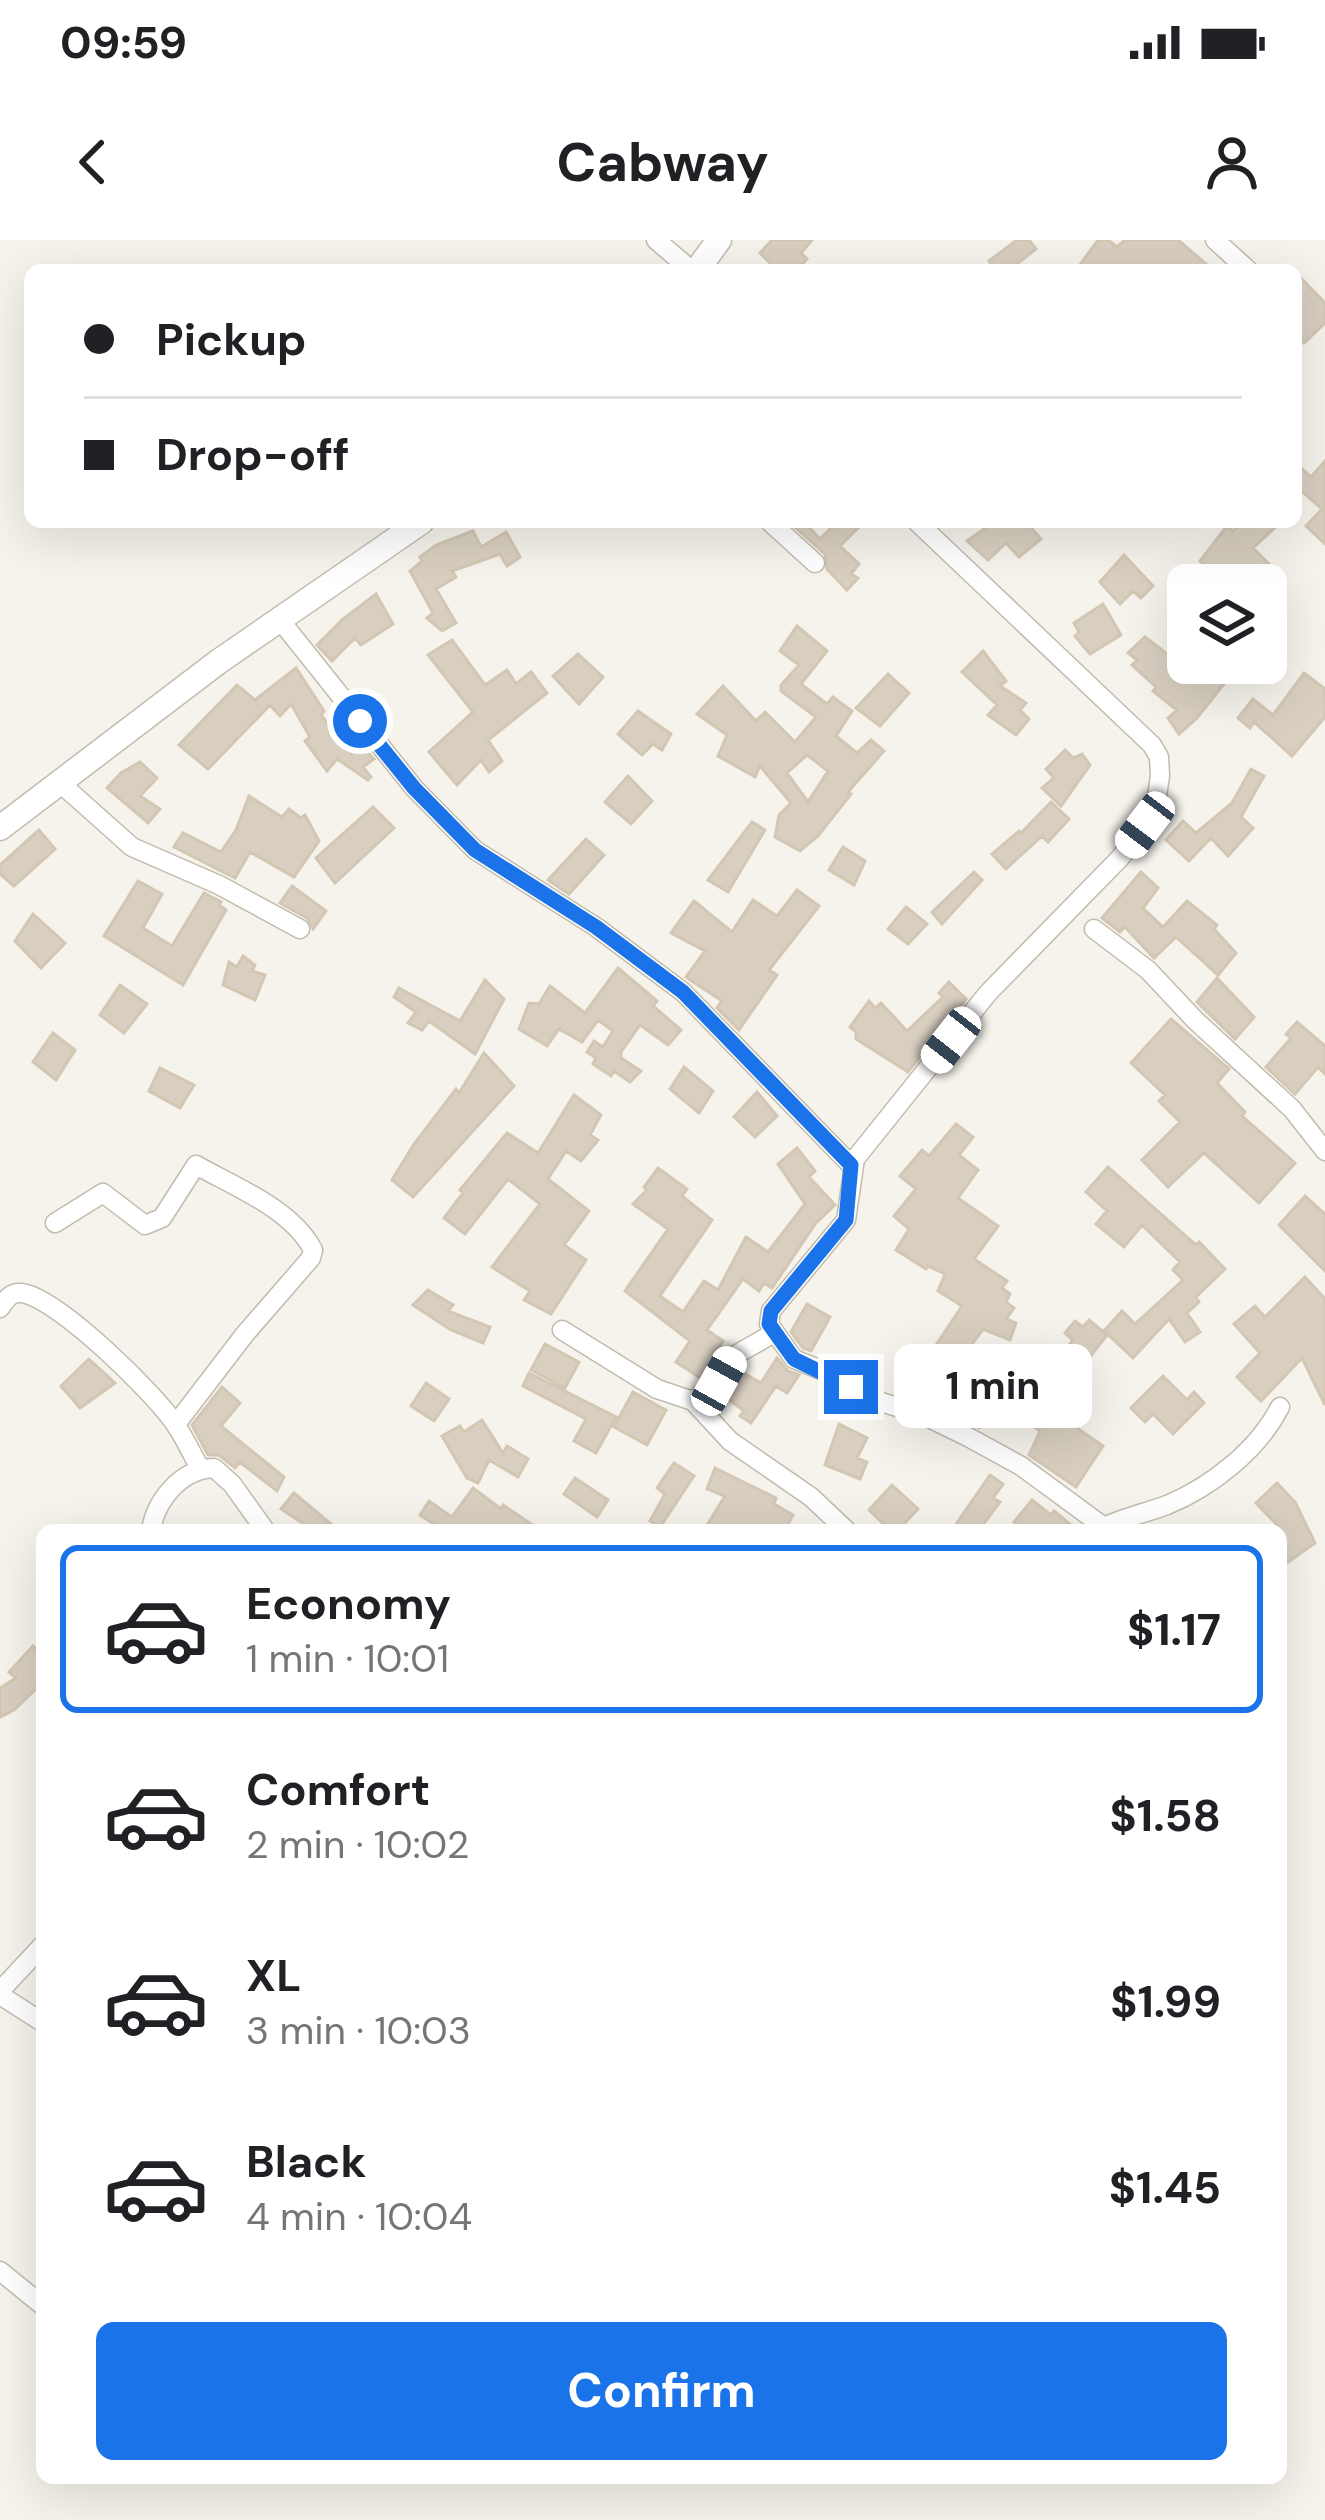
<!DOCTYPE html>
<html lang="en">
<head>
<meta charset="utf-8">
<style>
  body { margin:0; font-family:"DM Sans",sans-serif; background:#f2f2f2; color:#202124; height:100vh; display:flex; flex-direction:column; font-size:45px; white-space:nowrap }
  * { box-sizing:border-box; margin:0 }
  p { font-size:39px; color:#757577 }
  .icon { flex:none; width:66px; height:66px; fill:none; stroke:currentColor; stroke-width:2; stroke-linecap:round; stroke-linejoin:round }
  .map { position:relative; flex:1; overflow:hidden }
  .drawer { position:absolute; left:36px; top:1284px; width:1251px; height:960px; display:flex; flex-direction:column; background:#fff; border-radius:18px; box-shadow:0 12px 48px #0002 }
  .drawer>* { flex:none }
  .banner { position:absolute; left:24px; top:24px; width:1278px; height:264px; border-radius:18px; box-shadow:0 12px 48px #0002; display:grid; align-content:center; height:264px; padding:0 60px; background:#fff }
  .controls { position:absolute; left:1167px; top:324px; display:grid; gap:24px }
  .controls a { display:grid; place-items:center; width:120px; height:120px; border-radius:18px; background:#fff; box-shadow:0 12px 48px #0002; font-size:60px }
  .end { position:absolute; width:54px; height:54px; margin:-27px; border:15px solid #1a73e8; background:#fff; box-shadow:0 0 0 6px #fff }
  .from { border-radius:50% }
  .bubble { position:absolute; height:84px; border-radius:18px; background:#fff; box-shadow:0 12px 48px #0002; font-size:39px; font-weight:700; line-height:84px; text-align:center }
  .car { position:absolute; width:36px; height:72px; margin:-36px -18px; border-radius:15px; box-shadow:0 0 9px 3px #0007; background:linear-gradient(#fff 24%,#345 0 40%,#fff 0 76%,#345 0 86%,#fff 0) }
  .banner b { display:flex; align-items:center; gap:42px; height:114px; font-size:45px }
  .banner b+b { border-top:3px solid #e0e0e0 }
  .banner i { width:30px; height:30px; background:#202124 }
  ul { padding:21px 0 0; list-style:none }
  li { display:flex; align-items:center; gap:36px; height:168px; margin:0 24px 18px; padding:0 36px; border:6px solid transparent; border-radius:18px }
  li div { flex:1 }
  li b { display:block; font-size:45px }
  li em { font-style:normal; font-weight:700 }
  li.on { border-color:#1a73e8 }
  li>.icon { width:108px; height:108px; stroke-width:1.5 }
  .action { display:flex; gap:24px; margin-top:auto; padding:24px 60px }
  .action a { flex:1; height:138px; border-radius:18px; background:#1a73e8; color:#fff; font-size:48px; font-weight:700; line-height:138px; text-align:center }
  .status { display:flex; justify-content:space-between; align-items:center; height:84px; padding:0 60px; background:#fff; direction:ltr }
  .status svg { height:33px; fill:currentColor }
  header { display:flex; justify-content:space-between; align-items:center; height:156px; padding:0 60px; background:#fff; font-size:54px; font-weight:700 }
  .map>svg:first-child { display:block }
  .building { fill:#d8cfc1; stroke:#d3c7b4; stroke-width:3; fill-rule:evenodd }
  .lines { fill:none; stroke-linecap:round; stroke-linejoin:round }
  .minor-casing { stroke:#c2bbae; stroke-width:21 }
  .tertiary-casing { stroke:#c2bbae; stroke-width:27 }
  .minor { stroke:#fff; stroke-width:18 }
  .tertiary { stroke:#fff; stroke-width:24 }
  .route { stroke:#1a73e8; stroke-width:15 }
</style>
</head>
<body>
<div class="status"><b>09:59</b><svg viewBox="0 0 49 12"><path d="M0 12V9h3v3zM5 12V6h3v6zM10 12V3h3v9zM15 12V0h3v12zM26 1h20v11H26zM47 4h2v5h-2z"/></svg></div>
<header><svg class="icon" aria-label="back" viewBox="0 0 24 24"><path d="M15 5l-7 7 7 7"/></svg>Cabway<svg class="icon" aria-label="person" viewBox="0 0 24 24"><circle cx="12" cy="8" r="4"/><path d="M4 21q1-7 8-7t8 7"/></svg></header>
<div class="map">
<svg width="1325" height="2280" viewBox="0 0 1325 2280">
  <rect width="100%" height="100%" fill="#f6f3ec"/>
  <path class="building" d="M772,0H812L801,13L807,19L797,30H777L760,13Z
    M1017,0H1029L1036,9L1009,30H996L989,21Z
    M1098,0H1108L1117,7L1125,0H1178L1213,30H1076Z
    M1296,33L1325,63V83L1304,103L1296,93Z
    M1325,221V304L1306,286L1322,269L1296,246V223L1311,237Z
    M804,282L820,299L837,282H864L840,306L859,324L851,334L858,338L847,350L827,329L825,314L796,288Z
    M994,282H1026L1041,299L1019,317L1006,303L988,320L967,301Z
    M1242,282H1281L1253,308L1269,324L1249,345H1212L1219,336L1200,321L1227,286L1233,291Z
    M473,291L481,307L506,292L520,317L507,326L500,314L452,331L456,337L436,349L456,383L442,391L427,378L433,373L410,331L422,321L420,317L436,305Z
    M1124,315L1153,346L1141,358L1133,351L1120,364L1100,342Z
    M376,354L393,384L361,405L355,398L332,421L317,405L342,380Z
    M1103,364L1121,395L1090,414L1075,396L1079,392L1074,383Z
    M797,386L827,411L801,444L827,464L833,457L852,471L836,496L857,513L871,500L884,511L848,552L851,554L818,596L800,611L775,597L779,575L791,563L760,526L755,537L718,516L727,495L697,474L723,446L756,481L765,472L795,502L816,477L781,451V445L799,425L780,411ZM807,515L828,531L808,562L787,533Z
    M1145,397L1175,420L1188,405V423H1220L1232,434L1197,478L1179,494L1168,478L1177,470L1153,451L1156,447L1132,425L1137,420L1128,413Z
    M452,400L485,445L507,430L516,444L531,432L547,453L488,500L502,521L489,532L481,520L457,545L429,512L473,472L428,415Z
    M983,411L1006,441L1000,446L1026,463L1020,470L1029,479L1016,495L988,475L997,465L962,432Z
    M578,414L603,437L579,464L553,436Z
    M296,428L324,471L321,475L352,514L360,505L374,519L363,527L371,537L368,540L337,519L327,531L305,501L310,497L291,464L280,476L270,465L208,529L179,505L237,445L255,460Z
    M1304,433L1325,449V477L1292,516L1254,482L1250,488L1238,478L1253,459L1273,475Z
    M888,434L909,453L880,486L856,468Z
    M638,471L671,494L662,510L653,504L642,515L618,494Z
    M1065,510L1073,518L1082,514L1090,525L1061,566L1042,548L1054,538L1046,529Z
    M140,522L157,538L140,556L160,569L148,583L107,548L121,533Z
    M1251,529L1264,536L1241,577L1253,588L1228,616L1211,598L1189,621L1166,600L1183,581L1196,593L1232,563Z
    M628,536L652,561L631,584L605,562Z
    M249,556L282,577L289,569L301,578L305,575L319,601L294,637L250,612L235,638L174,607L183,593L221,612L236,590Z
    M1051,562L1069,579L1048,602L1042,596L1006,629L992,614L1019,591L1021,593Z
    M373,567L394,588L335,643L316,618Z
    M752,582L765,590L728,652L708,640Z
    M39,590L55,609L14,646L0,634V625Z
    M586,599L604,615L569,654L548,640Z
    M843,607L865,621L854,645L829,630Z
    M974,632L982,640L942,684L932,672Z
    M1141,632L1158,648L1143,668L1163,687L1187,661L1217,685L1214,689L1236,713L1218,735L1176,697L1154,718L1125,687L1120,692L1102,678Z
    M138,641L162,654L143,688L172,706L204,653L221,662L219,665L226,670L183,745L104,696Z
    M292,646L326,671L313,689L307,678L280,663Z
    M797,650L819,666L769,730L777,735L739,790L717,768L722,761L686,737L705,711L671,693L694,661L732,692L753,660L777,676Z
    M906,667L927,684L908,704L888,689Z
    M33,674L65,703L41,728L15,701Z
    M243,716L255,725L252,731L265,735L255,760L223,745L229,722L237,727Z
    M618,728L657,761L653,766L681,790L668,805L640,785L621,812V818L641,831L630,842L614,831L611,836L593,824L596,818L587,812L594,801L603,807L613,791L598,780L582,802L559,789L547,806L519,789L529,763L539,764L550,746L585,773Z
    M1217,738L1254,777L1235,799L1197,762Z
    M485,740L504,759L475,814L429,781L422,790L408,783L416,772L394,757L399,748L460,781Z
    M949,742L966,759L908,832L856,799V792L850,787L869,761L875,768L881,763L907,791L943,757L939,753Z
    M120,745L147,764L124,793L100,775Z
    M1171,779L1229,829L1217,843L1245,872L1242,876L1295,923L1259,963L1204,913L1168,947L1142,920L1180,882L1159,861L1165,855L1131,823Z
    M1297,782L1325,806V834L1318,827L1295,854L1266,827L1291,798L1286,794Z
    M53,793L75,810L56,840L33,822Z
    M484,813L514,846L413,957L392,940L414,904L456,849L459,853Z
    M684,827L713,851L699,873L670,849Z
    M160,828L194,845L180,868L149,851Z
    M757,852L777,876L755,897L734,877Z
    M574,855L601,875L590,895L598,900L581,921L566,911L548,939L589,971L564,1005L586,1020L551,1074L524,1060L530,1051L492,1027L540,964L508,939L465,994L444,978L463,953L460,950L507,893L538,913Z
    M956,884L973,897L959,915L978,930L958,958L998,986L974,1019L1007,1041L1002,1048L1010,1054L1006,1062L1014,1068L1006,1079L1016,1083L1010,1100L983,1089L960,1121L936,1105L962,1066L938,1051L945,1034L928,1026L926,1029L896,1010L909,989L894,976L916,949L900,936L922,910L929,916Z
    M797,908L815,931L809,937L835,965L816,983L772,1048L764,1043L759,1051L743,1039L707,1090L723,1101L700,1138L676,1122L690,1101L625,1051L668,989L633,964L647,950L644,947L658,928L687,949L682,956L712,980L660,1056L683,1072L704,1041L718,1050L746,997L768,1012L805,964L778,924Z
    M1108,927L1196,1005L1199,1002L1225,1029L1196,1057L1199,1062L1187,1073L1200,1092L1185,1102L1169,1079L1133,1118L1104,1091L1122,1071L1135,1084L1183,1040L1173,1030L1180,1022L1142,985L1124,1007L1096,984L1107,971L1086,952Z
    M1305,956L1325,974V1031L1279,985Z
    M1305,1037L1325,1059V1165L1302,1118L1261,1161L1237,1137L1260,1113L1234,1084L1255,1066L1265,1077Z
    M428,1050L453,1065L448,1071L490,1087L483,1103L451,1090L413,1065Z
    M807,1064L830,1077L811,1111L803,1108L791,1092Z
    M1089,1080L1107,1095L1086,1122L1065,1110L1073,1100L1065,1093L1075,1081L1083,1087Z
    M545,1104L579,1122L565,1148L531,1130Z
    M777,1118L788,1131L799,1135L787,1153L776,1146L751,1183L740,1176L744,1171L723,1155L740,1131L761,1143Z
    M89,1119L115,1143L80,1168L61,1146Z
    M993,1129L1068,1170L1075,1160L1090,1170L1077,1188L1103,1206L1076,1247L1029,1215L1040,1191L1006,1168L1002,1174L992,1167L979,1188L964,1179Z
    M529,1133L616,1177L596,1213L574,1201L586,1179L523,1146Z
    M1163,1136L1187,1160L1194,1152L1204,1163L1173,1194L1153,1174L1145,1182L1131,1168Z
    M426,1143L449,1159L434,1181L411,1166Z
    M222,1147L240,1163L221,1186L284,1237L277,1251L240,1222L235,1228L219,1215H208L192,1185Z
    M633,1152L666,1170L647,1205L614,1187Z
    M482,1180L503,1213L507,1206L528,1219L518,1237L489,1220L478,1243L467,1238L442,1196L460,1186L464,1192Z
    M839,1184L867,1198L857,1218L867,1222L860,1239L825,1225Z
    M674,1223L694,1236L660,1287L650,1281L665,1254L657,1248Z
    M715,1228L776,1258L774,1264L793,1275L785,1290H704L725,1256L707,1249Z
    M990,1235L1003,1244L993,1258L1000,1262L979,1290H952Z
    M575,1238L608,1260L597,1277L564,1254Z
    M1277,1243L1295,1262L1315,1303L1281,1327V1289L1256,1263Z
    M892,1245L918,1269L898,1290H890L869,1270Z
    M473,1248L501,1269L503,1265L540,1290H443L420,1275L429,1261L452,1277Z
    M294,1253L338,1290H313L281,1269Z
    M1032,1260L1051,1275L1054,1271L1077,1290H1024L1014,1282Z
    M33,1406L42,1416V1443L14,1470L0,1477V1448L16,1438L9,1432Z"/>
  <g class="lines">
    <defs>
      <path id="minor" d="M656,0L691,30
        M1215,0L1248,30
        M770,282L815,323
        M917,282L1152,505L1159,517L1160,536L1157,556L1145,585L1120,618L988,753L855,919L846,980L771,1071L769,1084L794,1119L831,1134L872,1159L925,1176L970,1198L1021,1226L1104,1287C1125,1277 1146,1273 1167,1265C1211,1247 1258,1210 1280,1167
        M280,380L414,548L475,610L596,687L683,752L851,925
        M59,542L132,607L219,645L300,689
        M1094,689L1148,730L1195,780L1292,869L1325,911
        M55,983L103,953L145,985L162,978L196,925C235,947 292,969 313,1010L311,1018L245,1094L176,1184
        M0,1068C6,1060 10,1052 21,1053C56,1056 158,1156 177,1187C186,1200 192,1215 200,1228
        M562,1090L657,1149L693,1161L719,1141L732,1117L774,1093
        M693,1161L730,1201L811,1257L846,1290
        M151,1290C156,1260 181,1229 214,1228L232,1244L265,1290
        M0,1751L42,1706
        M0,1755L42,1782
        M0,2031L42,2065"/>
      <path id="tertiary" d="M697,30L719,0
        M0,588L218,422L421,282"/>
    </defs>
    <use href="#minor" class="minor-casing"/>
    <use href="#tertiary" class="tertiary-casing"/>
    <use href="#minor" class="minor"/>
    <use href="#tertiary" class="tertiary"/>
  </g>
  <g class="lines">
    <path class="route" d="M360,481L414,548L475,610L596,687L683,752L851,925L846,980L771,1071L769,1084L794,1119L851,1147"/>
  </g>
</svg>
<div class="controls">
<a><svg class="icon" aria-label="layers" viewBox="0 0 24 24"><path d="M12 4l9 5-9 5-9-5zM3 14l9 5 9-5"/></svg></a>
</div>
<i class="end from" style="left:360px;top:481px"></i>
<i class="end" style="left:851px;top:1147px"></i>
<div class="bubble" style="left:894px;top:1104px;width:198px">1 min</div>
<i class="car" style="left:1145px;top:585px;rotate:217deg"></i>
<i class="car" style="left:951px;top:800px;rotate:218deg"></i>
<i class="car" style="left:719px;top:1141px;rotate:29deg"></i>
<div class="banner">
<b><i class="from"></i>Pickup</b>
<b><i></i>Drop-off</b>
</div>
<section class="drawer">
<ul>
<li class="on"><svg class="icon" aria-label="car" viewBox="0 0 24 24"><path d="M5 17H2v-5l4-1 3-4h7l3 4 3 1v5h-3M9 17h6M6 11h13"/><circle cx="7" cy="17" r="2"/><circle cx="17" cy="17" r="2"/></svg><div><b>Economy</b><p>1 min · 10:01</p></div><em>$1.17</em></li>
<li><svg class="icon" aria-label="car" viewBox="0 0 24 24"><path d="M5 17H2v-5l4-1 3-4h7l3 4 3 1v5h-3M9 17h6M6 11h13"/><circle cx="7" cy="17" r="2"/><circle cx="17" cy="17" r="2"/></svg><div><b>Comfort</b><p>2 min · 10:02</p></div><em>$1.58</em></li>
<li><svg class="icon" aria-label="car" viewBox="0 0 24 24"><path d="M5 17H2v-5l4-1 3-4h7l3 4 3 1v5h-3M9 17h6M6 11h13"/><circle cx="7" cy="17" r="2"/><circle cx="17" cy="17" r="2"/></svg><div><b>XL</b><p>3 min · 10:03</p></div><em>$1.99</em></li>
<li><svg class="icon" aria-label="car" viewBox="0 0 24 24"><path d="M5 17H2v-5l4-1 3-4h7l3 4 3 1v5h-3M9 17h6M6 11h13"/><circle cx="7" cy="17" r="2"/><circle cx="17" cy="17" r="2"/></svg><div><b>Black</b><p>4 min · 10:04</p></div><em>$1.45</em></li>
</ul>
<div class="action"><a>Confirm</a></div>
</section>
</div>
</body>
</html>
